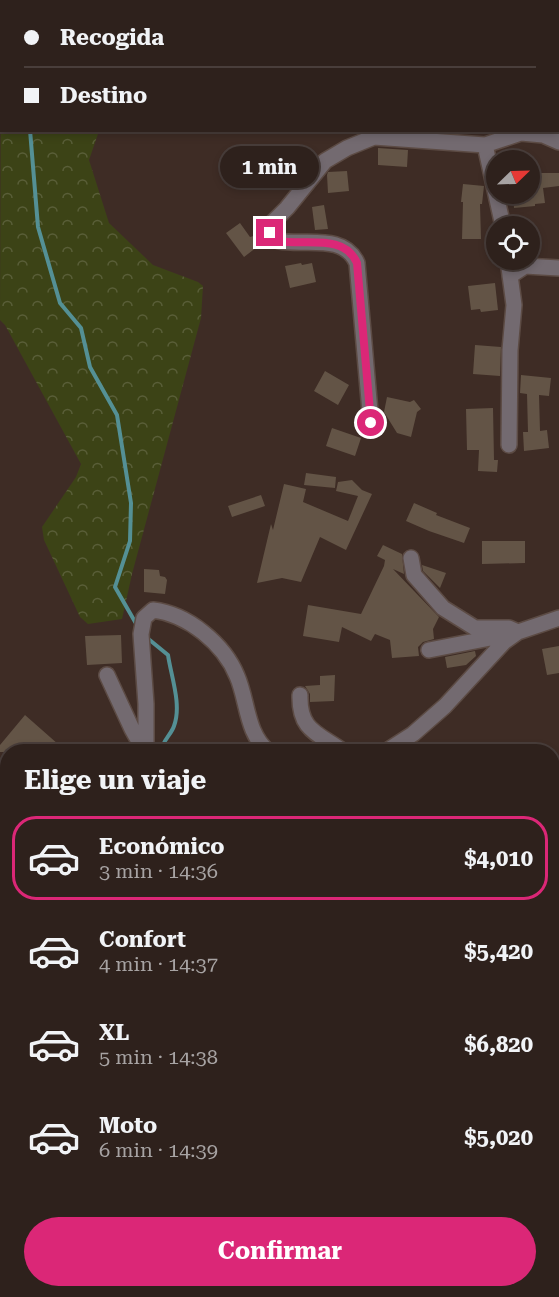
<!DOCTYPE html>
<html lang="es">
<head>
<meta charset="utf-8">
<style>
  body { margin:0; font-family:"Roboto Serif",serif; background:#3a2e29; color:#f1f3f6; height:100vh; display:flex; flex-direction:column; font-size:22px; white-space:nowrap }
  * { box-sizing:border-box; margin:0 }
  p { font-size:20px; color:#a7a3a3 }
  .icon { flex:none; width:33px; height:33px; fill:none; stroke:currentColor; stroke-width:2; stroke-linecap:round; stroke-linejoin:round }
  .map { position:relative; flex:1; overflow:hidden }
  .drawer { position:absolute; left:0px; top:744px; width:560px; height:554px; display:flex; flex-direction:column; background:#2e211c; border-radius:24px 24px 0 0; box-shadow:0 3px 9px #0003,0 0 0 2px #493e3b }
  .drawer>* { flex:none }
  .guide { position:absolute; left:0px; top:0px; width:560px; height:132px; box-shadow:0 3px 9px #0003,0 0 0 2px #493e3b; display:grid; align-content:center; height:132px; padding:0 24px; background:#2e211c }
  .needle { width:39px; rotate:67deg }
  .tools { position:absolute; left:486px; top:150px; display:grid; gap:12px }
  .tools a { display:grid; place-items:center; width:54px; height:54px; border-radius:50%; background:#2e211c; box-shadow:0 3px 9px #0003,0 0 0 2px #493e3b; font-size:30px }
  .end { position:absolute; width:27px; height:27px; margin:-14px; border:8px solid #db2777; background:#fff; box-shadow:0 0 0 3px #fff }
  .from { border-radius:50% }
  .bubble { position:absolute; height:42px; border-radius:21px; background:#2e211c; box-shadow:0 3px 9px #0003,0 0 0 2px #493e3b; font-size:20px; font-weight:700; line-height:42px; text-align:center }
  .guide b { display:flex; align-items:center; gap:21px; height:57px; font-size:22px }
  .guide b+b { border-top:2px solid #493e3b }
  .guide i { width:15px; height:15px; background:#f1f3f6 }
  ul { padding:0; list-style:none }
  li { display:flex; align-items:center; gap:18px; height:84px; margin:0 12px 9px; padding:0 12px; border:3px solid transparent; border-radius:24px }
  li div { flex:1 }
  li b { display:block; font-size:22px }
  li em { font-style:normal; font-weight:700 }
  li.active { border-color:#db2777 }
  li>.icon { width:54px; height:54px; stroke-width:1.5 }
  h2 { padding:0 24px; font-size:27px; line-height:72px }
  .button { display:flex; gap:12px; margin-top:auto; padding:12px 24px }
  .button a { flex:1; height:69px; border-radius:36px; background:#db2777; color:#fff; font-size:24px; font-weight:700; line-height:69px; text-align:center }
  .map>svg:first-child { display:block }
  .forest { fill:url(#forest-crowns) }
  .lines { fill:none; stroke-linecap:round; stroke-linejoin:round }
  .stream { stroke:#549095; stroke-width:4 }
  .building { fill:#635446 }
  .minor-casing { stroke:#5c4b44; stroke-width:18 }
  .minor { stroke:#736a70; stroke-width:15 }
  .route { stroke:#db2777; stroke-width:8 }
</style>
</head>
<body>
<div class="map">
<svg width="559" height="1297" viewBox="0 0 559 1297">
  <defs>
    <pattern id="forest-crowns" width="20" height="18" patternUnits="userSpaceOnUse" patternTransform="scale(1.5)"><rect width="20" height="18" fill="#3c4316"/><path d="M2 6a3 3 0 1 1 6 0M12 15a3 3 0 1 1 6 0" fill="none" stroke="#595e38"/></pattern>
  </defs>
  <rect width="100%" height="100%" fill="#3e2c25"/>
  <path class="forest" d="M1,29L2,130L99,131L89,160L109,223L153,265L198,282L203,286L201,318L132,574L122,619L88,624L80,617L44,540L42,527L76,477L81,464L5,325L0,320Z"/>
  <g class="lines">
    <path class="stream" d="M76,2L77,0
      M30,130L38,227L60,303L81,328L90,367L117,415L131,503L130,541L115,587L138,627
      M146,637L168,655C171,676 182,705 174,726C171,735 162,741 161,752
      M552,1148L559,1131
      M300,1297L305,1290
      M498,1297L499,1290"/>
  </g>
  <path class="building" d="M378,148L408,150L407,167L378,165Z
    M296,157L301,175L284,181L278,162Z
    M347,171L349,191L328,193L327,175L328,172Z
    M542,173H559V186L543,188L545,203L535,204V206L514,208L513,194H530V174Z
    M463,184L484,186L482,204H480L481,239H462L463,202H461Z
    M324,205L328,229L315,230L312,207Z
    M240,223L250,237L260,234L265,241L244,257L226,233Z
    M301,263L302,265L312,263L316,282L290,288L285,266Z
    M495,283L498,310L481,312L480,309L471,310L468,286Z
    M475,345L501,347L500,376L473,374Z
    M325,371L349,385L338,405L314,391Z
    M521,375L551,378L549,396L539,395L540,431L547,430L549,448L524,451L523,432H528L527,394L520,393Z
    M387,397L410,402L414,400L421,409L417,412L411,437L397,433L384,412Z
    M493,408L494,460H498L497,472L478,471L479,450H467L466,409Z
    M332,428L361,438L355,456L326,446Z
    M306,473L336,477L335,488L304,485Z
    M352,480L362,490L372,494L346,550L320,537L301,582L282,578L257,583L271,524L273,530L284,484L306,489L303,502L348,521L358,496L336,491L338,482Z
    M261,495L265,506L232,517L228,506Z
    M414,503L437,513L436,515L470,528L464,543L429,531L406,521Z
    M482,541H525V563L482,564Z
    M383,545L402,554L404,574L393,569L439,617L433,629L434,639L423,642L418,647L419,656L392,658L390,640L375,634L371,641L342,627L339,642L303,636L308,605L361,614L384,566L385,560L377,556Z
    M422,565L446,573L440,588L423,571Z
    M144,569L159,570L160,576L165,577L167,580L165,594L144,592Z
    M121,635L122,663L87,665L85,636Z
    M559,646V673L547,675L542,649Z
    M475,651L476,656L466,665L447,668L445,657Z
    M335,675L334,701L310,702V694L305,686L320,685V676Z
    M25,715L67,752H0V745Z"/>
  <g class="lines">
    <defs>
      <path id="minor" d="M485,145L503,226
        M508,260L514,305L510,350L509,445
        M510,276L525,266L559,268
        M371,423L357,263C344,233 305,246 279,241L270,233L271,224L287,208L325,161L347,148L374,137L485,145L521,133L543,135L559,142
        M411,558L414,575L443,608L475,628H509L518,632
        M429,650L506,635
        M107,675L132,729L145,752
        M300,695C299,731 318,733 344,752
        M146,752V704L141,634L144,618L153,610C188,614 224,644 237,676C248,701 246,734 269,752
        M385,752L413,734L445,706L504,642L518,632L559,618
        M0,820L8,814
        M0,1137L8,1150
        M119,1290L123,1297"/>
    </defs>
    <use href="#minor" class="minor-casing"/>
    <use href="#minor" class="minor"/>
  </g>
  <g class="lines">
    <path class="route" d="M270,233L279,241C305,246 344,233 357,263L371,423"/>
  </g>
</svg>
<div class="tools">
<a><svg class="needle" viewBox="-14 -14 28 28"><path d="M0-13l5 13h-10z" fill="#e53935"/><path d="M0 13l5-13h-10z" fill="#a7a3a3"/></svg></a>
<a><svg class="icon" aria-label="locate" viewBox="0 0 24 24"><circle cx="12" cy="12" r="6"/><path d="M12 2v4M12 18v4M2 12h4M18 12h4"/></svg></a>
</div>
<i class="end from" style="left:371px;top:423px"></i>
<i class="end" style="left:270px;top:233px"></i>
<div class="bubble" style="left:220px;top:146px;width:99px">1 min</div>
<div class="guide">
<b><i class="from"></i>Recogida</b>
<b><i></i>Destino</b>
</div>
<section class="drawer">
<h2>Elige un viaje</h2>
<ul>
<li class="active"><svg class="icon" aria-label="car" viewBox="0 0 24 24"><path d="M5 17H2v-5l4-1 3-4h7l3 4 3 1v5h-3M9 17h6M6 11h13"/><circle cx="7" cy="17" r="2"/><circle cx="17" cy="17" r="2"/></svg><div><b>Económico</b><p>3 min · 14:36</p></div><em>$4,010</em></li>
<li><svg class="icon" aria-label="car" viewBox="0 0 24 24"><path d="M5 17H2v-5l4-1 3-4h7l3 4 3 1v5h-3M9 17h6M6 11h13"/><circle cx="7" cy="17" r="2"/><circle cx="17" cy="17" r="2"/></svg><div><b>Confort</b><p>4 min · 14:37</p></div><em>$5,420</em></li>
<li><svg class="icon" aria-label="car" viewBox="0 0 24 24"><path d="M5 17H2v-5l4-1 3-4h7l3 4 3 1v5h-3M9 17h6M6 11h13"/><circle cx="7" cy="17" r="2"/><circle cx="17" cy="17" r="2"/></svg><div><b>XL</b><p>5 min · 14:38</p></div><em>$6,820</em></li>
<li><svg class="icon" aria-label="car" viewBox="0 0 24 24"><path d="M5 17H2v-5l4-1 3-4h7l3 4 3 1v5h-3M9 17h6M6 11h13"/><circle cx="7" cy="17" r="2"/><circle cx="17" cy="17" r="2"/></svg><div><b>Moto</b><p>6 min · 14:39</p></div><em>$5,020</em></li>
</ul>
<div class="button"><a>Confirmar</a></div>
</section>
</div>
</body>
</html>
